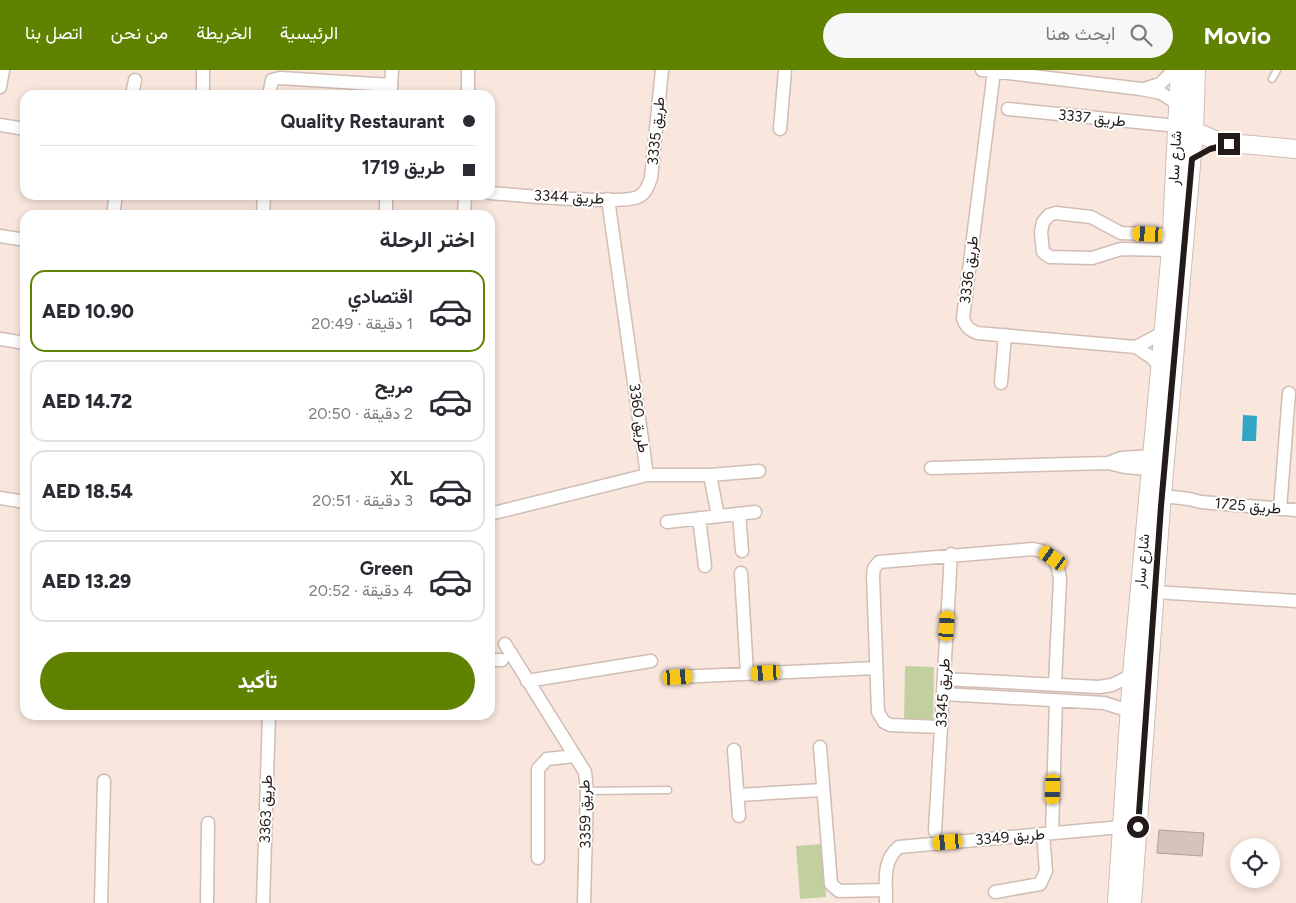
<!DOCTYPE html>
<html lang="ar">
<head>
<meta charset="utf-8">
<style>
  body { margin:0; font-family:Figtree,Vazirmatn,sans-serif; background:#f7f7f7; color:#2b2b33; direction:rtl; height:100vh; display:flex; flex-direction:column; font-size:19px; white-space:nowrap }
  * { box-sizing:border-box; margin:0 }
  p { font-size:16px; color:#7c7c81 }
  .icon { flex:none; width:28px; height:28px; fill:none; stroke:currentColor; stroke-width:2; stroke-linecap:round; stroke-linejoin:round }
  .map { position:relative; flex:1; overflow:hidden; direction:ltr }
  .drawer { position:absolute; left:20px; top:140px; width:475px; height:510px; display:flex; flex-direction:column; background:#fff; border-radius:15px; box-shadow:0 2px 8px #0003; direction:rtl }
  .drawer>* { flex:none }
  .hud { position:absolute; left:20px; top:20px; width:475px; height:110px; border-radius:15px; box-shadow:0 2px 8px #0003; direction:rtl; display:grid; align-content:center; height:110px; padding:0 20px; background:#fff }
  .buttons { position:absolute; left:1230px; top:768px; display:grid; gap:10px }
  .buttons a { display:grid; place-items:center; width:50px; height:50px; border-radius:50%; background:#fff; box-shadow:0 2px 8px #0003; font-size:25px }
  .end { position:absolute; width:22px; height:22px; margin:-11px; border:6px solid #221b17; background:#fff; box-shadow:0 0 0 2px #fff }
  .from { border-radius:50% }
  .car { position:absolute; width:15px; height:30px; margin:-15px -8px; border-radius:6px; box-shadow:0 0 4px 1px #0007; background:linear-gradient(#f5c518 24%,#345 0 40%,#f5c518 0 76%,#345 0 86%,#f5c518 0) }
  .hud b { display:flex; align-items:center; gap:18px; height:48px; font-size:19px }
  .hud b+b { border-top:1px solid #e1e1e2 }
  .hud i { width:12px; height:12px; background:#2b2b33 }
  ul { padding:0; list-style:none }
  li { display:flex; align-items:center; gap:15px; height:82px; margin:0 10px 8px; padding:0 10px; border:2px solid #e1e1e2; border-radius:15px }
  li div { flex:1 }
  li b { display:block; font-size:19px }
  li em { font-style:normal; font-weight:800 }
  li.on { border-color:#5f8300 }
  li>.icon { width:45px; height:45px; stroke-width:1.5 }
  h2 { padding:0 20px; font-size:22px; line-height:60px }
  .button { display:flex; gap:10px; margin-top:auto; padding:10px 20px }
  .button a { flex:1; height:58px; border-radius:30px; background:#5f8300; color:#fff; font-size:20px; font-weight:800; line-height:58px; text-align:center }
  header { display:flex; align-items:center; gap:30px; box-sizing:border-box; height:70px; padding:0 25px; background:#5f8300; color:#fff }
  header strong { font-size:24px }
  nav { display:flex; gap:28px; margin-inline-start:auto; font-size:18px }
  .search { width:350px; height:45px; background:#f7f7f7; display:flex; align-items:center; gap:12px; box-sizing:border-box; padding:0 18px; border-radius:28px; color:#7c7c81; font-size:19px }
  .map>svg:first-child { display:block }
  .green { fill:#c2d09f }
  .water { fill:#31a6c7 }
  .building { fill:#d6c4ba; stroke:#b09e94 }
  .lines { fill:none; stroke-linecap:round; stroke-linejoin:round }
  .lane-casing { stroke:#d0bdb4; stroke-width:9 }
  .street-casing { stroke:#d0bdb4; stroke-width:15 }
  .secondary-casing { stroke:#d0bdb4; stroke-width:20 }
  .lane { stroke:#fff; stroke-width:6 }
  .street { stroke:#fff; stroke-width:12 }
  .secondary { stroke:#fff; stroke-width:18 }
  .route { stroke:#221b17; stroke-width:6 }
  .labels { text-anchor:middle; stroke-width:4; stroke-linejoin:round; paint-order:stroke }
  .street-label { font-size:15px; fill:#221b17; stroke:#fff }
</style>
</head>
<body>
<header>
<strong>Movio</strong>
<div class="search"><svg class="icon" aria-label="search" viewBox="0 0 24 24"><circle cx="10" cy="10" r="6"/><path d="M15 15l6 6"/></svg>ابحث هنا</div>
<nav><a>الرئيسية</a><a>الخريطة</a><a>من نحن</a><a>اتصل بنا</a></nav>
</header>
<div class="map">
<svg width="1296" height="833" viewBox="0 0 1296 833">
  <rect width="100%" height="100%" fill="#f9e6dc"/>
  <path class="green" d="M905,596L934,597L933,651H904Z
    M822,774L826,827L800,829L796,776Z"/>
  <path class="water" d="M1243,345L1257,346L1256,371H1242Z"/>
  <path class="building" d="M1159,760L1204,763L1202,786L1157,783Z"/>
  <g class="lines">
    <defs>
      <path id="lane" d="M1272,9L1277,0
        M587,721L668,720"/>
      <path id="street" d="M982,0L1141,19L1161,23L1178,34
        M994,1L963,248C965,256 969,260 977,263L1136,277L1151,287L1161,297
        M391,15L392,0
        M0,17L3,0
        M1144,19L1160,14L1174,0
        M132,25L135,10
        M203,25V0
        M269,25L272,10L280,8L391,15V25
        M468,25V0
        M1008,39L1177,56
        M0,55L25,59
        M780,59L785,0
        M490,123C516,125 620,135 638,127C646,123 648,116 651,108L662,0
        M608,129L647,405
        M113,145L116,125
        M263,145L264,125
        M386,145V125
        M464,145L465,125
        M0,166L25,170
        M1171,180L1121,179L1092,188L1050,187L1043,182L1041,162L1043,152L1049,145L1056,143L1091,147L1121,163L1172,165
        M0,269L25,273
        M1136,277L1164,262
        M1001,313L1005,265
        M1108,393L1121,388L1151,386
        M931,398L1108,393L1125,397L1150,399
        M710,405L718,446
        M1155,425L1189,429L1201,432L1296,440
        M0,428L25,432
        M1280,439L1289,323
        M490,444L647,405H710L759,401
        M739,444L742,481
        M699,448L705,496
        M667,452L755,442
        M741,503L747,603
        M1155,522L1296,531
        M505,574L585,702L587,721L584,833
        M490,590H502
        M678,607L876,598
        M944,609L1099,617L1112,615L1132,605
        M527,611L651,591
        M943,624L1104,633L1130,641
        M941,657L890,655L884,652L878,642L873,506L874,498L879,492L1033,479C1051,482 1058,491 1060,509L1055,614
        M820,677L831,814L839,821L886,820
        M734,680L739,746
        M738,725L822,720
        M935,761L951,484
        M1052,763L1056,630
        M538,788V699L547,689L575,686
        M995,822L1040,814L1046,801L1043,764
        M101,833L104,711
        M207,833L208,753
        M263,833L269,645
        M886,833C886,813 882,790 899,777L1121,757"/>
      <path id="secondary" d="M1194,61L1219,72L1296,79
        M1117,833L1132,605L1171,180L1180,0
        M1132,833L1161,436L1194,61L1196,0"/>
    </defs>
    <use href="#lane" class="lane-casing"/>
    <use href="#street" class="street-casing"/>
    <use href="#secondary" class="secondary-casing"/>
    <use href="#lane" class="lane"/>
    <use href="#street" class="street"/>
    <use href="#secondary" class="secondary"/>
  </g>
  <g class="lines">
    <path class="route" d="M1138,757L1161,436L1192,89L1210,79L1229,74"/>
  </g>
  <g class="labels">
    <g class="street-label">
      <text transform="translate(1092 48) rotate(6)" y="5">طريق 3337</text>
      <text transform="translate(656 61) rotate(-84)" y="5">طريق 3335</text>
      <text transform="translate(1175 88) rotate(-87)" y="5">شارع سار</text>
      <text transform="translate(569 127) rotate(3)" y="5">طريق 3344</text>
      <text transform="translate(969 200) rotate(-83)" y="5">طريق 3336</text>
      <text transform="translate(639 348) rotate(82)" y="5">طريق 3360</text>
      <text transform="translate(1248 436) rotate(5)" y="5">طريق 1725</text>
      <text transform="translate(1142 491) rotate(-85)" y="5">شارع سار</text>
      <text transform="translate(943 623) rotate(-87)" y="5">طريق 3345</text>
      <text transform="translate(266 739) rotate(-88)" y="5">طريق 3363</text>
      <text transform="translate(585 744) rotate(-91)" y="5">طريق 3359</text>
      <text transform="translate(1010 767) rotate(-5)" y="5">طريق 3349</text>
    </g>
  </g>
</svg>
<div class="buttons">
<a><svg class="icon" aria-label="locate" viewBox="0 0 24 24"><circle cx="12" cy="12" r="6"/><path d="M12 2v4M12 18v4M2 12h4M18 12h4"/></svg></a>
</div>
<i class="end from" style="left:1138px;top:757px"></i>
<i class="end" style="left:1229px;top:74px"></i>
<i class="car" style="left:1148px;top:164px;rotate:273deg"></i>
<i class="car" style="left:1053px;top:488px;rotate:305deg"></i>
<i class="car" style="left:947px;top:556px;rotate:4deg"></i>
<i class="car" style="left:766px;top:603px;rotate:267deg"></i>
<i class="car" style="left:678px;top:607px;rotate:87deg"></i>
<i class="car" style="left:1053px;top:719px;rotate:182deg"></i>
<i class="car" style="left:948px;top:772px;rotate:265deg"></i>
<div class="hud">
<b><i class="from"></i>Quality Restaurant</b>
<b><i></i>طريق 1719</b>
</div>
<section class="drawer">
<h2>اختر الرحلة</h2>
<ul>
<li class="on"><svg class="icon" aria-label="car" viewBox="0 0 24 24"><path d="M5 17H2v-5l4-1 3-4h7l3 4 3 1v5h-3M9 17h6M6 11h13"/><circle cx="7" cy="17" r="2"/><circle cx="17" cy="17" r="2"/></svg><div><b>اقتصادي</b><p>1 دقيقة · 20:49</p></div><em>AED 10.90</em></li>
<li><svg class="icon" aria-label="car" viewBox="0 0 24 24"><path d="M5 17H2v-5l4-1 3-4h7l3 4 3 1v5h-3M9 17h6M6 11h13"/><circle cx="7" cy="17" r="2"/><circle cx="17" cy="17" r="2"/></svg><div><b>مريح</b><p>2 دقيقة · 20:50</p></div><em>AED 14.72</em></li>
<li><svg class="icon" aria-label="car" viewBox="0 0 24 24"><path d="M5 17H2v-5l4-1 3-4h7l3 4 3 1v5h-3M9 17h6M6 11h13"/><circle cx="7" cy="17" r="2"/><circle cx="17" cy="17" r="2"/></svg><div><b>XL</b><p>3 دقيقة · 20:51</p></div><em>AED 18.54</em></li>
<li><svg class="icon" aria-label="car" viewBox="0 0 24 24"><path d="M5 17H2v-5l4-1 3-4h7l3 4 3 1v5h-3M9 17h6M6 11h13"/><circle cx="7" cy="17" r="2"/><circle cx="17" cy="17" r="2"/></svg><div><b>Green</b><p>4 دقيقة · 20:52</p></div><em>AED 13.29</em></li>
</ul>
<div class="button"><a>تأكيد</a></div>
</section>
</div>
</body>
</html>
